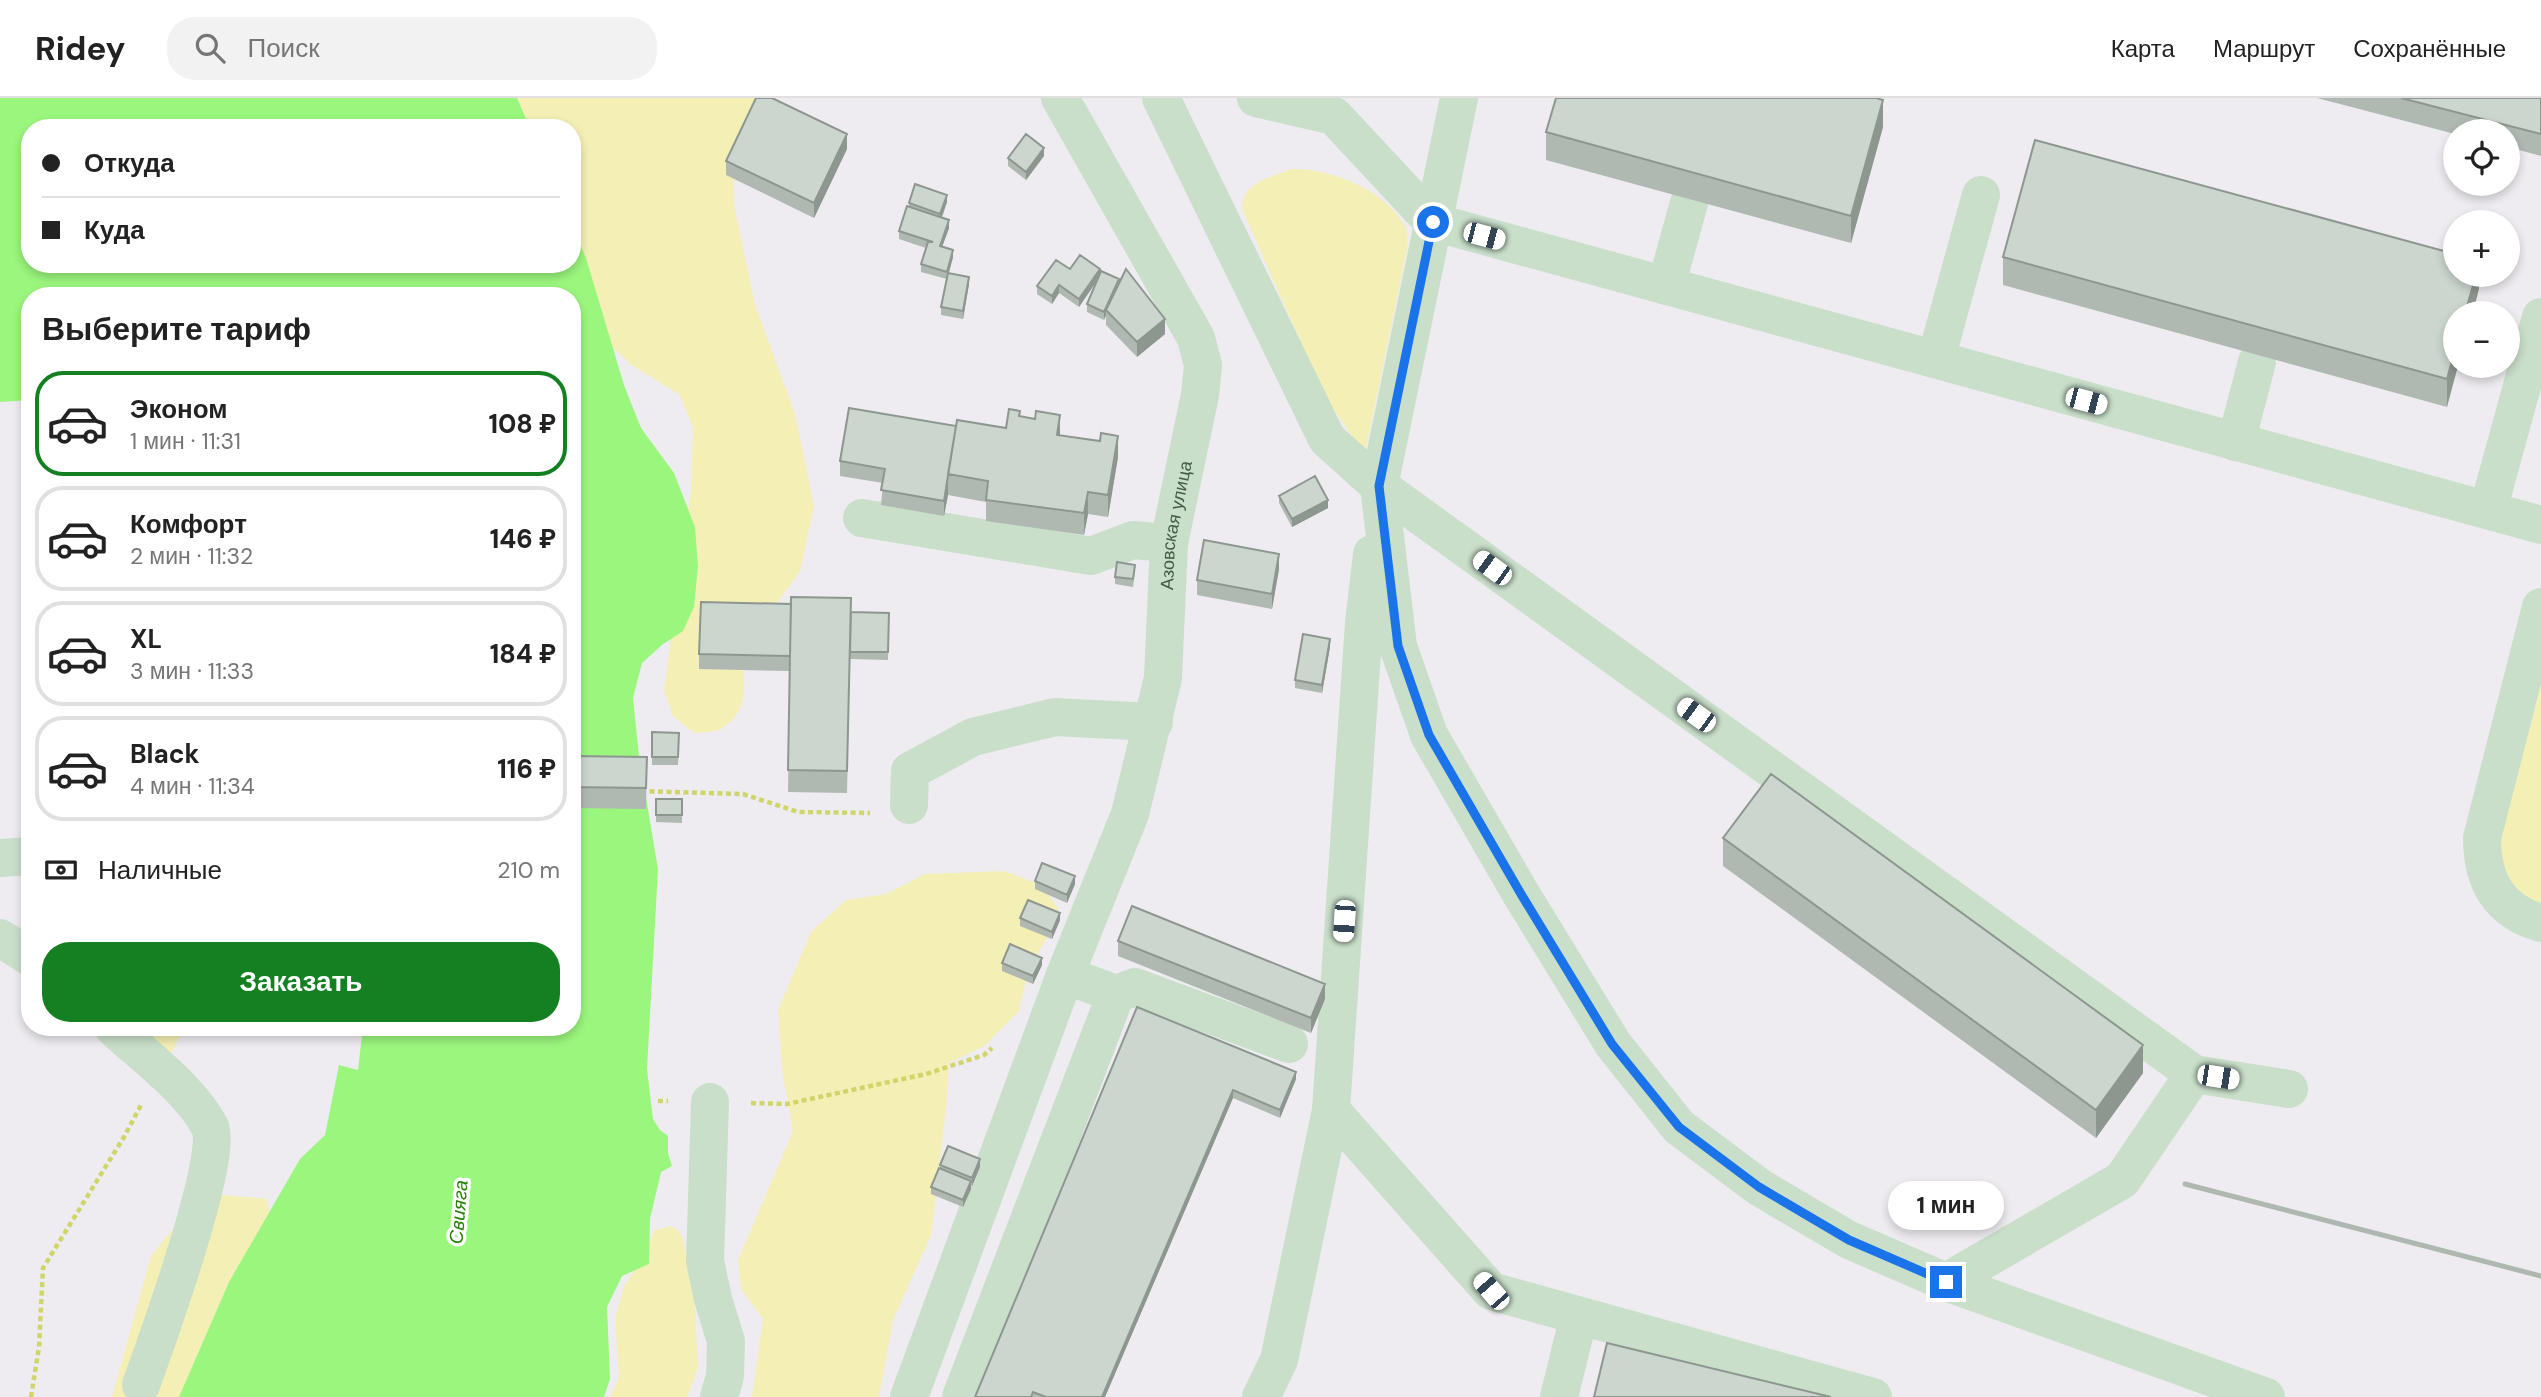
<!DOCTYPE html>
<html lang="ru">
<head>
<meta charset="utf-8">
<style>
  body { margin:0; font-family:"DM Sans",sans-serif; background:#f2f2f2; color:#222; height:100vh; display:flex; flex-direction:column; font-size:26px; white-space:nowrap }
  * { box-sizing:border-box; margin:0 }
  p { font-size:23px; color:#767676 }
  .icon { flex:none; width:38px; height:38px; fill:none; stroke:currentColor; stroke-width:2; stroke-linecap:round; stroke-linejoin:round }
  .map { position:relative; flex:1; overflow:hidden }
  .sheet { position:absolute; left:21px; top:189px; width:560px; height:749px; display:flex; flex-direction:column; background:#fff; border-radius:28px; box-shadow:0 4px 10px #0003 }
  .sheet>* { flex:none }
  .banner { position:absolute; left:21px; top:21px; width:560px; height:154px; border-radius:28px; box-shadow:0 4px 10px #0003; display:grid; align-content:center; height:154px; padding:0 21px; background:#fff }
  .fabs { position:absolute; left:2443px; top:21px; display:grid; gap:14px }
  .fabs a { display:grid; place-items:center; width:77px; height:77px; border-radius:50%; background:#fff; box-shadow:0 4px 10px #0003; font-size:35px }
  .end { position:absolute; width:32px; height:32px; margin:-16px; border:9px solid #1a73e8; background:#fff; box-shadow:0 0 0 4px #fff }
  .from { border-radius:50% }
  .bubble { position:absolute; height:49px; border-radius:24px; background:#fff; box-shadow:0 4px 10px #0003; font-size:23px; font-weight:800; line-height:49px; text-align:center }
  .car { position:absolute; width:21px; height:42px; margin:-21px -10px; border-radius:9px; box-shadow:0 0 5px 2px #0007; background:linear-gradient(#fff 24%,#345 0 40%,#fff 0 76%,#345 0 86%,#fff 0) }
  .banner b { display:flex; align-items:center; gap:24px; height:66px; font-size:26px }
  .banner b+b { border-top:2px solid #e0e0e0 }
  .banner i { width:18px; height:18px; background:#222 }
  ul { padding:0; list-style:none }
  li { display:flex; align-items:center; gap:21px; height:105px; margin:0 14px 10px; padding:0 7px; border:4px solid #e0e0e0; border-radius:28px }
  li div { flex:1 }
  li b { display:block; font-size:26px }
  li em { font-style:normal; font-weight:800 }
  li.active { border-color:#158021 }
  li>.icon { width:63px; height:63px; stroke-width:1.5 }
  h2 { padding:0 21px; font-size:32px; line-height:84px }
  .pay { display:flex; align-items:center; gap:18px; height:77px; padding:0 21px; font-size:26px }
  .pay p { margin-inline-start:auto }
  .button { display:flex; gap:14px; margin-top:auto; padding:14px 21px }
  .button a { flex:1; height:80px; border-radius:28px; background:#158021; color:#fff; font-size:28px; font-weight:800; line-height:80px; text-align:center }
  header { display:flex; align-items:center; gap:42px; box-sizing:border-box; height:98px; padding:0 35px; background:#fff; border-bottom:2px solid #e0e0e0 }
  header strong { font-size:33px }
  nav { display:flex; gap:38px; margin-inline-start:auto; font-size:24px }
  .search { width:490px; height:63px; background:#f2f2f2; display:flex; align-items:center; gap:18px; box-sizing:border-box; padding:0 24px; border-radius:28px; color:#767676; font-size:26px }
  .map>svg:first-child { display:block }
  .green { fill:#f4efb5 }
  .water { fill:#9bf67d }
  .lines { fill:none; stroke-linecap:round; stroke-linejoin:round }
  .path { stroke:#cfd569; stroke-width:4.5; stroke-dasharray:5 3.5; stroke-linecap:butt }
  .minor { stroke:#c9dfca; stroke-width:38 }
  .rail { stroke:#aeb8b0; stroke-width:5 }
  .wall { fill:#afb8b1 }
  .shaded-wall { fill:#8e9690 }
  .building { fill:#cbd6ce; stroke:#8e9690; stroke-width:2 }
  .route { stroke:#1a73e8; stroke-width:9 }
  .labels { text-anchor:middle; stroke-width:7; stroke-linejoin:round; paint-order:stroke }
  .street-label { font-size:18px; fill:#435c44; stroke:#fff }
  .water-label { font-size:19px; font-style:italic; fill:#238205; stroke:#fff }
</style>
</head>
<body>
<header>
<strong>Ridey</strong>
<div class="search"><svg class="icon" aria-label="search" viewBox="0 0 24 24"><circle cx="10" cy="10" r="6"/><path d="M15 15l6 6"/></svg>Поиск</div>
<nav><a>Карта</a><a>Маршрут</a><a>Сохранённые</a></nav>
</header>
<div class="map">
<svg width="2541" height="1299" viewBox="0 0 2541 1299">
  <rect width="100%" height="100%" fill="#eeecf0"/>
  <path class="green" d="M495,0H757L733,74L734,107L755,207L795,316L814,408L800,473L741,555C745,582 750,614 722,630C715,635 703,634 694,635L673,618L664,592L691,392L693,330L680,297L630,266L590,227L572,166V30H508Z
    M1291,71C1329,69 1388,93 1405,129C1408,135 1407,144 1407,151L1366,350L1360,349L1325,299L1242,111C1242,84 1270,80 1291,71Z
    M2541,575V816L2521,808L2497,766L2501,722Z
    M1004,773L1041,787L1058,810L1049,837L1030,868L1018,914L984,948L949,965L946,1010L931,1137L893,1222L879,1299H752L763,1221L741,1191L738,1162L793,1033L782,971L778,912L811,834L846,802L886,796L925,776Z
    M96,929H181V936L166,965Z
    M202,1095L267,1101L269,1118L229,1184L179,1299H112L151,1158Z
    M671,1128L680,1134L684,1146L695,1209L698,1270L687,1299H610L619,1280L615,1220L624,1188L643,1161L654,1133Z"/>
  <path class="water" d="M0,0H517L530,30H30V166H572V128L586,160L624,287L641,330L674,375L695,429L698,468L694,509L683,533L662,547L642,565L633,600L639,658L658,771L647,971L653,1021L660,1032L668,1038V1055L672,1068L661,1074L650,1121L649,1166L622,1178L607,1209L610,1281L604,1299H179L229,1184L300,1061L325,1037L339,967L358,972L363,929H572V198H30V302L0,304Z"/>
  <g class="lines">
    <path class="path" d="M641,693L743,696L798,714L870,715
      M658,1003H668
      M751,1005L787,1006L926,976L984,957L992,950
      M31,1299L39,1249L43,1170L124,1039L141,1007"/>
    <g class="minor">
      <path d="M1161,0L1327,341L1379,388L1398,548L1429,637L1521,796L1613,946L1679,1029L1759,1089L1849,1142L1946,1184L2266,1299"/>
      <path d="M1256,0L1334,18L1433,124L2541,427"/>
      <path d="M1459,0L1379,388L2194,976L2289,991"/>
      <path d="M1666,188L1689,105"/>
      <path d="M1936,261L1981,97"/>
      <path d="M2236,344L2257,264"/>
      <path d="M2488,412L2541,219"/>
      <path d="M862,420L1091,458L1133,442L1169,445"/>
      <path d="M2541,509L2482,740C2482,782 2498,813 2541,825"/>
      <path d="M909,707L910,673L973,639L1055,619L1154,624"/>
      <path d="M0,760L30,758"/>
      <path d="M0,840L30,859"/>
      <path d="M1116,896L1135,889L1289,946"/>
      <path d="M113,929C144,958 191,992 210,1029C224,1058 155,1248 141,1287"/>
      <path d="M710,1004L705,1163L713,1201L726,1243L725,1278L719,1299"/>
      <path d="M1331,1012L1491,1193L1873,1299"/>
      <path d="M1946,1184L2122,1082L2194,976"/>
      <path id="s1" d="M909,1299L1065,877L1130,716L1163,580L1169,445L1200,297L1203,267L1196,240L1060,0"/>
      <path d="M961,1299L1116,896L1065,877"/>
      <path d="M1261,1299L1279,1262L1331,1012L1364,525L1372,456"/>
      <path d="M1559,1299L1579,1218"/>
    </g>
    <path class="rail" d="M2185,1086L2541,1178"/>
  </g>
  <path class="wall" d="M2317,0H2541V58L2508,49V33H2455V36Z
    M1883,29L1851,145L1546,62V34Z
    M847,51L814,120L726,77V63Z
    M1044,58L1026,82L1008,68V60Z
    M947,104L942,120L949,130L942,148L953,159L949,175L969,186L963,221L941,217V209L947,181L921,174V166L926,150L899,141V133L909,109V105Z
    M2003,159L2479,177V190L2473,215H2455L2447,309L2003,187Z
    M1070,171L1100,175L1119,184L1165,236L1137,259L1106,227V217L1104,222L1087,214V206L1097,183L1079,209L1059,195L1052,206L1037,196V188Z
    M1020,318L1060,337L1118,359L1108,419L1088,416L1084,437L986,423V404L948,397L944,418L881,407L883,385L840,378V363L956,328L1006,330Z
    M1279,398L1328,410L1292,429L1279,405Z
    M1279,471L1272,511L1197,497V482Z
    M1135,474L1133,489L1115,486V479Z
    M851,514L889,515L888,562L850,561L847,695L788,694L790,573L699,571V556Z
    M1330,549L1322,595L1295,590V582Z
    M652,634L679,635L678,667H652Z
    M572,658L647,659L646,711L572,710Z
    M656,701H682V725L656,724Z
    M1723,740L2143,975L2096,1040L1723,768Z
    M1035,783L1075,786L1067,805L1035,791Z
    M1020,820L1060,822L1052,841L1020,828Z
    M1118,843L1325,901L1311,935L1118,858Z
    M1002,865L1042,867L1033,886L1002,873Z
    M1137,909L1296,981L1280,1020L1233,1000L1105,1299H975Z
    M940,1067L980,1069L972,1088L971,1087V1091L963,1109L931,1096V1089L940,1070Z"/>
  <path class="shaded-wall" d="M1883,2V29L1851,145V118Z
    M847,36V51L814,120V105Z
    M1044,50V58L1026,82V74Z
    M947,97V104L940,123V116Z
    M949,122V130L940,155V148Z
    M953,152V159L947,181V174Z
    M1100,171V178L1079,209V201Z
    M2476,177H2479V190L2473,215H2465Z
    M969,179V186L963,221V213Z
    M1119,181V188L1106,212V217L1104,222V214Z
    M1059,187V195L1052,206V198Z
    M1165,221V236L1137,259V244Z
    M2455,252V268H2458L2447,309V281Z
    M1060,317V339L1057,337Z
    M1118,338V359L1108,419V397Z
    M948,382V397L944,418V403Z
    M1088,394V416L1084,437V415Z
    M1328,402V410L1292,429V421Z
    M1279,456V471L1272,511V496Z
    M1330,541V549L1322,595V587Z
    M1075,778V786L1067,805V797Z
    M1060,815V822L1052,841V834Z
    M1042,860V867L1033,886V878Z
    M1325,886V901L1311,935V920Z
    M2143,947V975L2096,1040V1012Z
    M1296,974V981L1280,1020V1012Z
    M1233,992V1000L1105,1299H1102Z
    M980,1061V1069L972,1088V1080Z
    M971,1083V1091L963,1109V1102Z"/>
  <path class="building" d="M756,0H772L847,36L814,105L726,63Z
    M1556,0H1876L1883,2L1851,118L1546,34Z
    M2401,0H2541V36Z
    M1026,36L1044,50L1026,74L1008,60Z
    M2035,42L2455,156V177H2476L2465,215H2455V252L2447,281L2003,159Z
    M915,86L947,97L940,116L909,105Z
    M907,108L949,122L940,148L953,152L947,174L921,166L928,144H933L899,133Z
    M1080,157L1100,171L1079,201L1059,187L1052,198L1037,188L1056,162L1070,171Z
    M1126,171L1165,221L1137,244L1106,212Z
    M1101,173L1119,181L1104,214L1087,206Z
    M948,175L969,179L963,213L941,209Z
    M849,310L956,328L944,403L881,392L885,371L840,363Z
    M1009,311L1020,313L1019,318L1035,321L1036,313L1060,317L1057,337L1100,343L1101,335L1118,338L1108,397L1088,394L1084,415L986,402L988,383L948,376L957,322L1006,330Z
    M1315,378L1328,402L1292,421L1279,398Z
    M1204,442L1279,456L1272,496L1197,482Z
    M1117,464L1135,467L1133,481L1115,479Z
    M791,499L851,500L847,673L788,672Z
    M701,504L791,506L790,558L699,556Z
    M851,514L889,515L888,554H850Z
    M1303,536L1330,541L1322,587L1295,582Z
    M652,634L679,635L678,659H652Z
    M572,658L647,659L646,690L572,689Z
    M1771,676L2143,947L2096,1012L1723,740Z
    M656,701H682V717H656Z
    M1042,765L1075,778L1067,797L1035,783Z
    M1028,802L1060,815L1052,834L1020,820Z
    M1132,808L1325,886L1311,920L1118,843Z
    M1010,846L1042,860L1033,878L1002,865Z
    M1137,909L1296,974L1280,1012L1233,992L1102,1299H1046L1033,1294L1031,1299H975Z
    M948,1048L980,1061L972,1080L940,1067Z
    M939,1070L971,1083L963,1102L931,1089Z
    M1607,1245L1831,1299H1594Z"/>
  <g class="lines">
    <path class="route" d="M1433,124L1379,388L1398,548L1429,637L1521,796L1612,946L1679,1029L1759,1089L1849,1142L1946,1184"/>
  </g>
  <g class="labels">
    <g class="street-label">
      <text dy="6" stroke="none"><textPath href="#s1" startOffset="917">Азовская улица</textPath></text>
    </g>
    <g class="water-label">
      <text transform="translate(458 1114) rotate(-85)" y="7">Свияга</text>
    </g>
  </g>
</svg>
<div class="fabs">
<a><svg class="icon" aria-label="locate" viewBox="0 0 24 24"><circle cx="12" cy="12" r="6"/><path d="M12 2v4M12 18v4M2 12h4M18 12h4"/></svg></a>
<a>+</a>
<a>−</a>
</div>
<i class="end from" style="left:1433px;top:124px"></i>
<i class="end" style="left:1946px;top:1184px"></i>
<div class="bubble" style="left:1888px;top:1083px;width:116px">1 мин</div>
<i class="car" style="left:1484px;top:138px;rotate:105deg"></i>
<i class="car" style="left:2086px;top:303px;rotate:105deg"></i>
<i class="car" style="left:1492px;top:470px;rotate:306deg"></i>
<i class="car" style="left:1696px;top:617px;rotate:306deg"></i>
<i class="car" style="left:1344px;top:823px;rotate:184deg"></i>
<i class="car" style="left:2218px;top:979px;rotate:99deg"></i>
<i class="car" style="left:1491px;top:1193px;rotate:319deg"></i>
<div class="banner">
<b><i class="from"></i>Откуда</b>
<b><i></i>Куда</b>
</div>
<section class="sheet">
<h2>Выберите тариф</h2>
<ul>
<li class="active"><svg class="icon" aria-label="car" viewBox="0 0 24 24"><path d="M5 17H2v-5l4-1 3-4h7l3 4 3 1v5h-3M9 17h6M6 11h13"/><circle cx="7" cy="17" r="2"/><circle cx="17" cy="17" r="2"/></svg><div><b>Эконом</b><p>1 мин · 11:31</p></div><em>108 ₽</em></li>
<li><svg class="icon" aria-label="car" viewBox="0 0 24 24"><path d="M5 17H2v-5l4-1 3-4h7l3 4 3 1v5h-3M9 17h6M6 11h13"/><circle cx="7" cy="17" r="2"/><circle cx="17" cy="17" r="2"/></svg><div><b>Комфорт</b><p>2 мин · 11:32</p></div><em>146 ₽</em></li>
<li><svg class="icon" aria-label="car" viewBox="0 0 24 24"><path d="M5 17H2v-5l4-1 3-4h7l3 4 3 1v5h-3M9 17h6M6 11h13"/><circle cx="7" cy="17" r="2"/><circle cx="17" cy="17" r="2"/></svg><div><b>XL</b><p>3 мин · 11:33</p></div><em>184 ₽</em></li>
<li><svg class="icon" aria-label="car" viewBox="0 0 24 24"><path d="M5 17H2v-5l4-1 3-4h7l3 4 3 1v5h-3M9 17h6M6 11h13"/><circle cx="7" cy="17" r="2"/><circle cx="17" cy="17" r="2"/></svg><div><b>Black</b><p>4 мин · 11:34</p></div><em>116 ₽</em></li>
</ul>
<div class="pay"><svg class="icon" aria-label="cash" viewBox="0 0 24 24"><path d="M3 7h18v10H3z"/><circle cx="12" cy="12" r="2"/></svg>Наличные<p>210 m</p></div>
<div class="button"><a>Заказать</a></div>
</section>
</div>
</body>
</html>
